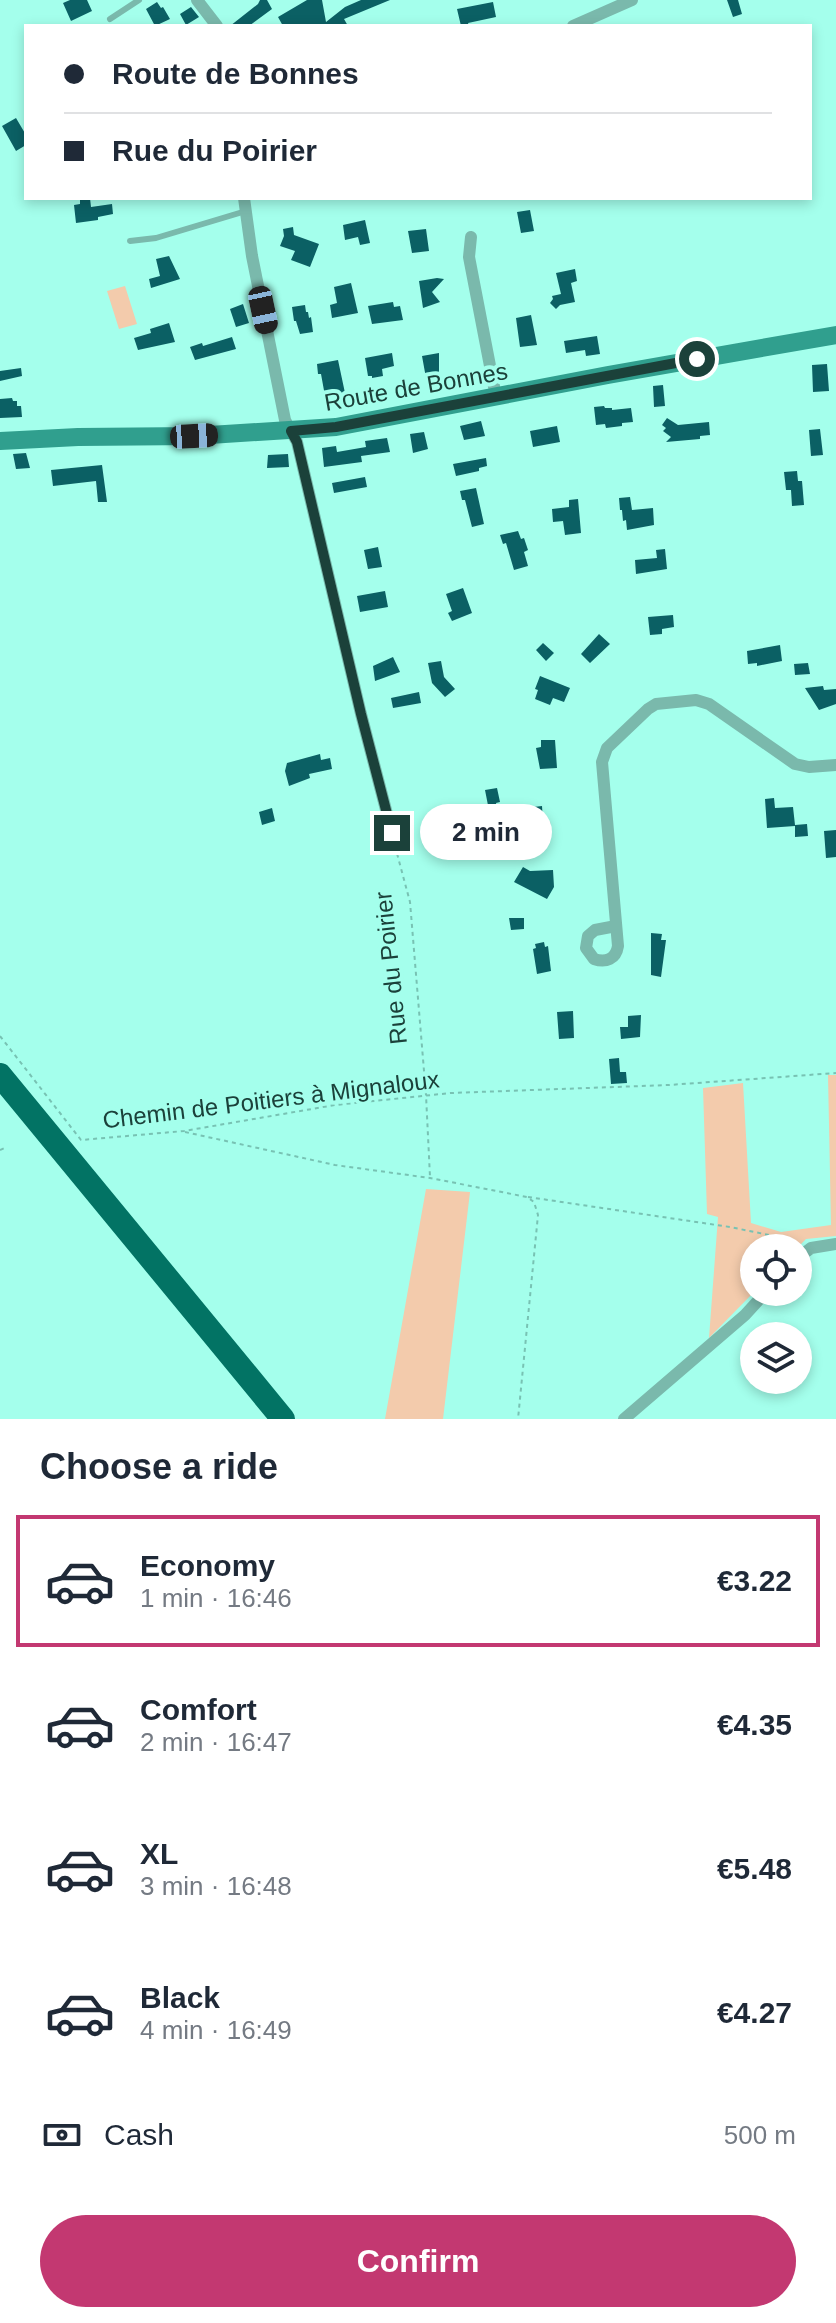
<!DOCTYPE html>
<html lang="en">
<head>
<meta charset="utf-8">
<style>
  body { margin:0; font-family:Helvetica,sans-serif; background:#f2f2f3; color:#1f2937; height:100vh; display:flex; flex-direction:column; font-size:30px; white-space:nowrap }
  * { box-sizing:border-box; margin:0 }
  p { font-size:26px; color:#747a83 }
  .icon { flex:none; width:44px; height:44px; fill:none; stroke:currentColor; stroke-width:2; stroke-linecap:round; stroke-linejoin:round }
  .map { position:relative; height:1419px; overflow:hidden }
  .drawer { display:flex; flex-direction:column; background:#fff; flex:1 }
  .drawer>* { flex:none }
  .guide { position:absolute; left:24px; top:24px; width:788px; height:176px; border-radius:0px; box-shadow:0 4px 12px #0003; display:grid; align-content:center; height:176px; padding:0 40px; background:#fff }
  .controls { position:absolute; left:740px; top:1234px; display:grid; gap:16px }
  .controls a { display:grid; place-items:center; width:72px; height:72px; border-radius:50%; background:#fff; box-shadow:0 4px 12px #0003; font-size:40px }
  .end { position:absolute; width:36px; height:36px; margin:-18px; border:10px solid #1b413a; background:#fff; box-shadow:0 0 0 4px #fff }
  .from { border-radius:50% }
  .bubble { position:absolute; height:56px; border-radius:28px; background:#fff; box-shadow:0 4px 12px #0003; font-size:26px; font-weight:800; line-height:56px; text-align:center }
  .car { position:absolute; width:24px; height:48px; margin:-24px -12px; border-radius:10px; box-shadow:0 0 6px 2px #0007; background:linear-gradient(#222 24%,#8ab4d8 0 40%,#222 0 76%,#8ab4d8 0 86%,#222 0) }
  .guide b { display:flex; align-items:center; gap:28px; height:76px; font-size:30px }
  .guide b+b { border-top:2px solid #e0e1e3 }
  .guide i { width:20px; height:20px; background:#1f2937 }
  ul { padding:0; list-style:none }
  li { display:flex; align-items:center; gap:24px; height:132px; margin:0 16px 12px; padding:0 24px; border:4px solid transparent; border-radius:0px }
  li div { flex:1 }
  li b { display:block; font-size:30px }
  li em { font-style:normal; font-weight:800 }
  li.active { border-color:#c33871 }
  li>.icon { width:72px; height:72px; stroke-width:1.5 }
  h2 { padding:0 40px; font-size:36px; line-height:96px }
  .pay { display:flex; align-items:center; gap:20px; height:88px; padding:0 40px; font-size:30px }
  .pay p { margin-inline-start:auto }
  .primary-button { display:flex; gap:16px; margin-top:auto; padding:16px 40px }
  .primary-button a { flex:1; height:92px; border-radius:48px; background:#c33871; color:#fff; font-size:32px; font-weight:800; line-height:92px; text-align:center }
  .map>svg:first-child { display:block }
  .green { fill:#f3cbac }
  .building { fill:#0b6064 }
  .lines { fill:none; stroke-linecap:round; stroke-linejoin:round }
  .path { stroke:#78c2b3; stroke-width:2; stroke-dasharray:4 4; stroke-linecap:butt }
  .lane { stroke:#7ab9ac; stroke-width:6 }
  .street { stroke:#7ab9ac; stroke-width:12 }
  .secondary { stroke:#309f8e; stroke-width:18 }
  .highway { stroke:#027364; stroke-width:24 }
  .route { stroke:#1b413a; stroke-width:10 }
  .labels { text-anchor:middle; stroke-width:8; stroke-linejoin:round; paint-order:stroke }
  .street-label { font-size:24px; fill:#1b413a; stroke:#a4ffec }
</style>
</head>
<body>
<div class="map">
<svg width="836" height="1419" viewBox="0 0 836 1419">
  <rect width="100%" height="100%" fill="#a4ffec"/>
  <path class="green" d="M125,286L137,324L119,329L107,291Z
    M828,1075H836V1236L806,1239L797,1248H754V1292L709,1338L718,1217L707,1214L703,1088L743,1083L751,1223L781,1232L831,1225Z
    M426,1189L470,1192L443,1419H385Z"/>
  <path class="building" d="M70,0H87L92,11L71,21L63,3Z
    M260,0H267L272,9L249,26H230L258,4Z
    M307,0H322L326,22L345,7L361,0H390L344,19L348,26H283L278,17Z
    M727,0H738L742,14L733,17Z
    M157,2L161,8L163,7L170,19L155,26L146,9Z
    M493,2L496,17L468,23L469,26H461L457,9Z
    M191,7L199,17L186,25L180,14Z
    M16,118L26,135V145L16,151L2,126Z
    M80,198H90L91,207L112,204L113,214L98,217V220L76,223L74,205L80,204Z
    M530,210L534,231L521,233L517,212Z
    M365,220L370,243L360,245L358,237L345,240L343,225Z
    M293,227L294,235L319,244L310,267L291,260L295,251L280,246L284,236L283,229Z
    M426,229L429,251L412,253L408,231Z
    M169,256L180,279L151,288L149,279L160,276L156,259Z
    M575,269L577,281L571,283L575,302L560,305L556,309L550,303L553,299L552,296L561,294L556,273Z
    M437,278L444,279L432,292L440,302L423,308L419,281Z
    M351,283L358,313L332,318L330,305L337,303L334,287Z
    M393,302L394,307L400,306L403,320L372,324L368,306Z
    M243,304L249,323L236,327L230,309Z
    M305,305L306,312H308L309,318L311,317L313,332L300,334L296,321H294L292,307Z
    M531,315L537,345L520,347L516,318Z
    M169,323L175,342L138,350L134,338L151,333L150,329Z
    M597,336L600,354L586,356L585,350L566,353L564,341Z
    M232,337L236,349L195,360L190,347L202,343L203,346Z
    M392,353L394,366L382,369L383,376L372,378V376H368L365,358Z
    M439,353V376L426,378L422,356Z
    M338,360L345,393L325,396L321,374H318L317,364Z
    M827,364L829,391L813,392L812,365Z
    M21,368L22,376L0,381V371Z
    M663,385L665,406L654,407L653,386Z
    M12,398L13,401H17V406H21L22,417L0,418V399Z
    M604,406L605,408H612V410L631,408L633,422L622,423V426L606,428L605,424L596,425L594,407Z
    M667,418L678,425L709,422L710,435L700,436V439L666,442L671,437L663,431L666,428L662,425Z
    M481,421L485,436L464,440L460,426Z
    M557,426L560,442L533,447L530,431Z
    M820,429L823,455L811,456L809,430Z
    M424,432L428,449L413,453L410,434Z
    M387,438L390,452L361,456L362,462L324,467L322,448L336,446L337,452L366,447L365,441Z
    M26,453L30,468L16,469L13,454Z
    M288,454L289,467L267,468L268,455Z
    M486,458L487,466L479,468V471L456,476L453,464Z
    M102,465L107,502H98L96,481L53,486L51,470Z
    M797,471L798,481H802L804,505L792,506L791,490H786L784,472Z
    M365,477L367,487L334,493L332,483Z
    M476,488L484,524L472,527L465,500H462L460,491Z
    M630,497L632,510L653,508L654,525L627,530L626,520L623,521L622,510H620L619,498Z
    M578,499L581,533L565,535L563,521L553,522L552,509L569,507V500Z
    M518,531L521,539L524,538L528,550L524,552L528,566L514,570L506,543L503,544L500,535Z
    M378,547L382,567L368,569L364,550Z
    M665,549L667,569L636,574L635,560L657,558L656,550Z
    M463,588L472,613L452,621L448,613L452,611L446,594Z
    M385,591L388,607L360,612L357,596Z
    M673,615L674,627L662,629V634L650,635L648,617Z
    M599,634L610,644L590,663L581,654Z
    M543,643L554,653L546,661L536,650Z
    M780,645L782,661L757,666V663L748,664L747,651Z
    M393,657L400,672L375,681L373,666Z
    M441,661L444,677L455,689L445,697L432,683L428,663Z
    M808,663L810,674L795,675L794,664Z
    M540,676L570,688L564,702L553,698L550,705L535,699L538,690L535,689Z
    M823,686L824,690L836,689V704L819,710L805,688Z
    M419,692L421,703L393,708L391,698Z
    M541,740H555L557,768L540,769L536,748L541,747Z
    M320,754L321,760L330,758L332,769L309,774L310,778L289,786L285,771L287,763Z
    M497,788L500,802L496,803L503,839L495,841L485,790Z
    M774,798L775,808L793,807L795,825L807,824L808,836L795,837V826L767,828L765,799Z
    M542,806L543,822L550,821L551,834L527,833L525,808Z
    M272,808L275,821L262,825L259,812Z
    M836,830V857L826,858L824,831Z
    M523,867L530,871L553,870L554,887L547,899L514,882Z
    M509,918H524V929L511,930Z
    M651,933L662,934L661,940H666L661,977L651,975Z
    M544,942L545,947L548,946L551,971L537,974L533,949L536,948L535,944Z
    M573,1011L574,1038L559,1039L557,1012Z
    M641,1015L640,1037L621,1039L620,1027H628V1016Z
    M619,1058L620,1072H626L627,1083L611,1084L609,1059Z"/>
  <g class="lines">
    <path class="path" d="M395,846L410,902L426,1095L430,1177
      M0,1036L81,1140L184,1131L335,1105L451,1093L669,1085L836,1073
      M185,1132L335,1165L430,1178L527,1197L534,1202L538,1215L518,1419
      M0,1150L7,1147
      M528,1197L730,1227L774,1236L797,1243"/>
    <path class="lane" d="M110,19L139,0
      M130,241L156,238L246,211"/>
    <path class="street" d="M197,0L217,26
      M573,26L632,0
      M244,198L252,256L285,420L297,442L361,714L392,833
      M471,237L469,257L496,397
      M616,926L595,930L588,936L586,948L594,959C606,963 616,959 618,946L602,762L607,748L648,709L656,704L696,700L709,704L795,764L809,767L836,765
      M798,1258L811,1248L836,1244
      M624,1419L745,1315L766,1292"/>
    <path class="secondary" d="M0,441L78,437L194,436L336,427L608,375L836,335"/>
    <path class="highway" d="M0,1075L283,1419"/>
  </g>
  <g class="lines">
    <path class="route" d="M392,833L361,714L297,442L291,431L336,427L697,359"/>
  </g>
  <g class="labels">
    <g class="street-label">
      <text transform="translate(416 387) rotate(-10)" y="8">Route de Bonnes</text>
      <text transform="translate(391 968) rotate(-96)" y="8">Rue du Poirier</text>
      <text transform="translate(271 1100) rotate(-7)" y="8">Chemin de Poitiers à Mignaloux</text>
    </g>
  </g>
</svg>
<div class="controls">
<a><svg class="icon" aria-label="locate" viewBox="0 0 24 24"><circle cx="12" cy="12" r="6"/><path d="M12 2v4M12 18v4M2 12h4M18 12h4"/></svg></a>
<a><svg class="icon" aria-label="layers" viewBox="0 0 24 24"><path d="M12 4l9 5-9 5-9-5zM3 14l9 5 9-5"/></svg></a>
</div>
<i class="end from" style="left:697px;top:359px"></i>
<i class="end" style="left:392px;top:833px"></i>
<div class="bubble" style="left:420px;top:804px;width:132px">2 min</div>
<i class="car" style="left:263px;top:310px;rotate:168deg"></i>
<i class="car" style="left:194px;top:436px;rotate:87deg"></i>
<div class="guide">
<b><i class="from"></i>Route de Bonnes</b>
<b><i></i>Rue du Poirier</b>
</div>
</div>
<section class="drawer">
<h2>Choose a ride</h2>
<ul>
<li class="active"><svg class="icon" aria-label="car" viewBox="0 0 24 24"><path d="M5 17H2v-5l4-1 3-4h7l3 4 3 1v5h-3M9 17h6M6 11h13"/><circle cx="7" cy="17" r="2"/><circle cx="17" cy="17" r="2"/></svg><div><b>Economy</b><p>1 min · 16:46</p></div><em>€3.22</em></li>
<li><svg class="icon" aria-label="car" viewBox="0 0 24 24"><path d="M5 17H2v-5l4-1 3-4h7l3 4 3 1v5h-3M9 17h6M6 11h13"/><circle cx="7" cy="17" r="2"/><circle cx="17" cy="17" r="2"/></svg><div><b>Comfort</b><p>2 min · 16:47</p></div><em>€4.35</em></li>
<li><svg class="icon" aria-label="car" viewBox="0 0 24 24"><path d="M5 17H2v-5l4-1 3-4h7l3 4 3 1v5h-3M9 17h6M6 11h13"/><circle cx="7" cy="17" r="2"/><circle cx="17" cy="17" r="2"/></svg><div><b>XL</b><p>3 min · 16:48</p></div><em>€5.48</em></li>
<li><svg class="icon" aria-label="car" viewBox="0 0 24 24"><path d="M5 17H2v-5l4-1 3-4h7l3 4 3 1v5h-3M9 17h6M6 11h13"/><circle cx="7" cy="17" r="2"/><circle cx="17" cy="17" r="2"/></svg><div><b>Black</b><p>4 min · 16:49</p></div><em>€4.27</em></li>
</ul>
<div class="pay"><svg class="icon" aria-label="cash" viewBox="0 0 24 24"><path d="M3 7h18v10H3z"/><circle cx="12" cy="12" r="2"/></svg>Cash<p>500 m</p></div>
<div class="primary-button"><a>Confirm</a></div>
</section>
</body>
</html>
